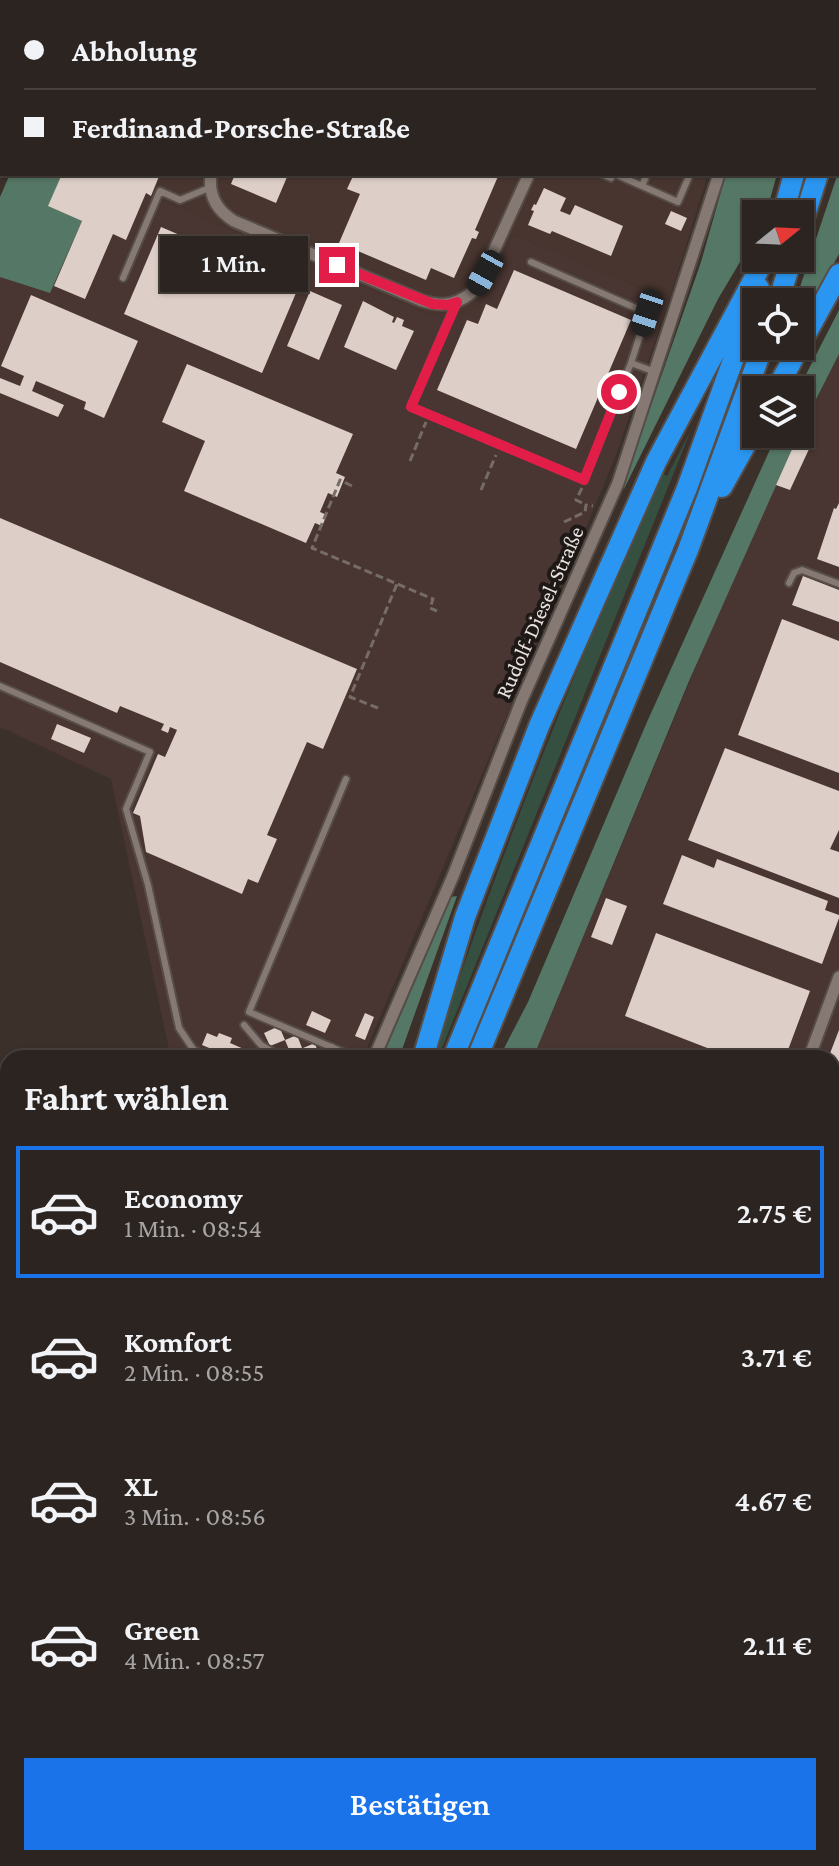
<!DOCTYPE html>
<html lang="de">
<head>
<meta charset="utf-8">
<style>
  body { margin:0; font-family:"Crimson Pro",serif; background:#342c29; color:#f1f3f6; height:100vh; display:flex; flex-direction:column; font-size:30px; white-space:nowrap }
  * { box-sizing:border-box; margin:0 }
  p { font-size:26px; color:#a6a4a5 }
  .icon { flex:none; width:44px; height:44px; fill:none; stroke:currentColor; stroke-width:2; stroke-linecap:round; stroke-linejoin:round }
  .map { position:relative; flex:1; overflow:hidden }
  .drawer { position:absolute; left:0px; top:1050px; width:840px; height:816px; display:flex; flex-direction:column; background:#2c2420; border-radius:24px 24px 0 0; box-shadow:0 2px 6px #0004,0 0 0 2px #48413e }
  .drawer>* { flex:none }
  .top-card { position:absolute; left:0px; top:0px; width:840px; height:176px; box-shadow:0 2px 6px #0004,0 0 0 2px #48413e; display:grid; align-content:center; height:176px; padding:0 24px; background:#2c2420 }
  .needle { width:52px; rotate:72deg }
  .controls { position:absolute; left:742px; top:200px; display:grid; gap:16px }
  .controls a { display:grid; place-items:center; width:72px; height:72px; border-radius:0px; background:#2c2420; box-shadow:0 2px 6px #0004,0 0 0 2px #48413e; font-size:40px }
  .end { position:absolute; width:36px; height:36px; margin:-18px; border:10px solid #e11d48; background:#fff; box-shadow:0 0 0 4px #fff }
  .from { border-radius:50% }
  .bubble { position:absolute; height:56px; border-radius:0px; background:#2c2420; box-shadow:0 2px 6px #0004,0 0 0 2px #48413e; font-size:26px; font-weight:600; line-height:56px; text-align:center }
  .car { position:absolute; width:24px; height:48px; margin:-24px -12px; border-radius:10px; box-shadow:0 0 6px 2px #0007; background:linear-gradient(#222 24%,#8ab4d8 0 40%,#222 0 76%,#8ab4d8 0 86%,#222 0) }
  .top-card b { display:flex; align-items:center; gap:28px; height:76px; font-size:30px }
  .top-card b+b { border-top:2px solid #48413e }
  .top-card i { width:20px; height:20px; background:#f1f3f6 }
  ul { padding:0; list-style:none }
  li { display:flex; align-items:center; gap:24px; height:132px; margin:0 16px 12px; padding:0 8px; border:4px solid transparent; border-radius:0px }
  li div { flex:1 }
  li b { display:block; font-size:30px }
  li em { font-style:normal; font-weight:600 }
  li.current { border-color:#1a73e8 }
  li>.icon { width:72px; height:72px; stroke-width:1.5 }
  h2 { padding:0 24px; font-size:36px; line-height:96px }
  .cta { display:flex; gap:16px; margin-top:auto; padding:16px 24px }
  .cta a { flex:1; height:92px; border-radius:0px; background:#1a73e8; color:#fff; font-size:32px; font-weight:600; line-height:92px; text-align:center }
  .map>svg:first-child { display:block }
  .commercial { fill:#493531 }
  .industrial { fill:#48352f }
  .green { fill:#354f41 }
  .forest { fill:#557765 }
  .building { fill:#ddcfc8 }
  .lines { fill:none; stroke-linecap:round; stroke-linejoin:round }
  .lane-casing { stroke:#564d48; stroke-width:10 }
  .street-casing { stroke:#564d48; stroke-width:15 }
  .secondary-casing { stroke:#564d48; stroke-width:20 }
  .primary-casing { stroke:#564d48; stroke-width:22 }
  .highway-casing { stroke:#564d48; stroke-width:24 }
  .path { stroke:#766c67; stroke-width:3; stroke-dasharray:8 4; stroke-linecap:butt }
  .lane { stroke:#867973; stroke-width:6 }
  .street { stroke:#867973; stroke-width:11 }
  .secondary { stroke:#867973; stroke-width:16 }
  .primary { stroke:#4f8abf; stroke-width:18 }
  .highway { stroke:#2a96f1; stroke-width:20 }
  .route { stroke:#e11d48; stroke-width:10 }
  .labels { text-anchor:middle; stroke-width:8; stroke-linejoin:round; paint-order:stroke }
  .street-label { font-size:22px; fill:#e9e2df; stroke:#1e1917 }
</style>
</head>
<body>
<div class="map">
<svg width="839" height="1866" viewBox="0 0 839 1866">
  <rect width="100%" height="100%" fill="#3b302a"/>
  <path class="commercial" d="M52,174H101L418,310L445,319L480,303L488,292L513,234L669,300L615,458L363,1058H179L170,1054L111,779L0,727V266Z
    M839,354V1480L832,1478V1058H533L729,587L802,427Z"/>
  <path class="industrial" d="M133,0H756L132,2Z
    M101,174H708L669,300L513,234L488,292L480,303L468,315L445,319L418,310Z"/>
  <path class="green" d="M691,430L438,1058H432C498,859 576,665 662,473L667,476Z
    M0,1248L8,1252V1424L0,1421Z
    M8,1483V1587L0,1584V1506Z
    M839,1633V1866H277L288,1858H832V1634Z
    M196,1858H247L250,1866H194Z"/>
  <path class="forest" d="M839,170V254L800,326V302H795Z
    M10,174H62L49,206L82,221L50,293L0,277V197Z
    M726,174H777L766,214H756V235L718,299L624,489L625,480L701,262Z
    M839,310V354L800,431V390H798Z
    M777,434H799L689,681L533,1058H499L528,1002L647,722Z
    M457,896L399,1058H382L451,897Z
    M839,1661V1839L832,1846V1662Z
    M715,1858H818L807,1866H719Z"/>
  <path class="building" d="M62,174H160L151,196L146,193L126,240L113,234L85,299L54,286L82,221L48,206Z
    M235,174H281L287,177L276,203L231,184Z
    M354,174H499L475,230L479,232L476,239L472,238L454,278L431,268L426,280L339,243L360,194L347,189Z
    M544,188L566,198L560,211L570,215L575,205L623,226L611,256L552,231L550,234L528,225L534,211L531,210L534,204L536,205Z
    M671,211L687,218L681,231L665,224Z
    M161,227L299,286L262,373L124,314Z
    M514,270L631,320L576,449L437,390L467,320L478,324L486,304L497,309Z
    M310,291L342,305L319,360L287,346Z
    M31,295L138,341L104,418L84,409L86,402L36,381L32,391L64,405L58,417L0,393V378L20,386L24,376L1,366Z
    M363,301L394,317L392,322L394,323L397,317L404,320L402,326L414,331L396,370L344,347Z
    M187,364L353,434L336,473L345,477L337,497L328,493L320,512L327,515L322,526L315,523L306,543L184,491L205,441L162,422Z
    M802,427L816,434L790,490L776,485Z
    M839,503V567L817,559L834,508L836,509Z
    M0,518L357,669L323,749L307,742L267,835L277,839L258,883L248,879L242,894L146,852L140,816L133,813L158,754L165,757L177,730L170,727L168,733L161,730L164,724L120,706L117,713L0,662Z
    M803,576L839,590V622L792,605Z
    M782,619L839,641V773L738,735Z
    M57,724L91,738L84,753L51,739Z
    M725,748L839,791V830L830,849L839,852V898L688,840Z
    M682,855L714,868L717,859L828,901L825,910L839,915V918L822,964L663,904Z
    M606,898L627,906L612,945L591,937Z
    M656,933L810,991L785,1058H733L625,1016Z
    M312,1011L331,1020L325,1033L306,1025Z
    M365,1013L374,1017L365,1040L355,1036Z
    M279,1026L285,1040L270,1046L264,1033Z
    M839,1030V1087L832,1085V1058L829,1056Z
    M207,1033L217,1037L219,1033L232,1038L230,1043L265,1058H233L202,1045Z
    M297,1035L302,1048L290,1052L285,1040Z
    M315,1043L319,1056L306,1058L303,1048Z
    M834,1124L839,1125V1150L832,1140Z
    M836,1276L839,1277V1301L832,1298V1286Z
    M832,1337L839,1340V1442L832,1439Z
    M839,1551V1580L836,1586L832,1583V1566Z
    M8,1658V1674L0,1675V1659Z
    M8,1747V1766L0,1767V1748Z
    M8,1828V1855H7L0,1830Z
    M376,1858H431V1859L403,1866H348Z"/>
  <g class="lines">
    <defs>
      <path id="lane" d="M602,174L611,178L613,174
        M615,174L678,202L690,174
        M642,186L647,174
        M531,262L647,313L631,363
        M123,278L160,191L180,200L209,188
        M456,303L411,407L584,480L631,363L655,372
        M789,583L794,573L802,570L839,584
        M0,686L150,752L126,809L148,885L179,1028L193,1049L207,1058
        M346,779L249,1012L357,1058
        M244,1025L261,1045L283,1058
        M326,1058L332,1047
        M837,1325H839
        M832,1457L839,1459
        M0,1629H8
        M832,1656L839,1655
        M706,1858L709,1866
        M286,1866L296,1858
        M433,1866L465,1858"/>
      <path id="street" d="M595,0L599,2
        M283,2L284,0
        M765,2V0
        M211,174C208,195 216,210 234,221L420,300C443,308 459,305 477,288L529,174
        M374,1058L453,876L521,702L618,483L719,174
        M809,1058L839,977
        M832,1175L839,1180
        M832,1622L839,1621
        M0,1738L8,1737
        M30,1866L58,1861"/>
      <path id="secondary" d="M0,1226L8,1229
        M832,1497L839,1499"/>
      <path id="primary" d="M69,2V0
        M0,162L2,157"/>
      <path id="highway" d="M838,5L839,0
        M838,109L839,106
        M838,136L839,134
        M783,214L794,174
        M800,231L818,174
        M778,302L792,258
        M800,345L839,274
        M776,390L800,346
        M722,487L756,426
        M423,1058L465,917L539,726L656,462L765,258
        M453,1058L687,488L759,288
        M477,1058L688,550L763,346
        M119,1866L123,1858
        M147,1866L151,1858"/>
    </defs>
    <use href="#lane" class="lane-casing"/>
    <use href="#street" class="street-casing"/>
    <use href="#secondary" class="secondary-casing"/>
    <use href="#primary" class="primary-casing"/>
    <use href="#highway" class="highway-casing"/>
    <path class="path" d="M563,0L567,2
      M50,2V0
      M0,117L2,112
      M410,461L426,422
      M352,486L340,480L312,548L433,599L430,608L437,611
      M582,488L576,500L586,505
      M481,490L496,455
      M564,522L585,512L586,505L593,506
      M378,708L350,697L397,584
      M0,1328L8,1307
      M0,1425L8,1428
      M0,1492L8,1470
      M0,1533L8,1536
      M506,1866L530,1860L560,1866"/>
    <use href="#lane" class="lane"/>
    <use href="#street" class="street"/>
    <use href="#secondary" class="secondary"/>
    <use href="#primary" class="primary"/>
    <use href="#highway" class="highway"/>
  </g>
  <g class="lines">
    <path class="route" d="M337,265L433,304L448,305L457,302L411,407L584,480L619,392"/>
  </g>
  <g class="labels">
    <g class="street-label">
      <text transform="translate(539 612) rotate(-66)" y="8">Rudolf-Diesel-Straße</text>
    </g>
  </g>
</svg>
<div class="controls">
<a><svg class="needle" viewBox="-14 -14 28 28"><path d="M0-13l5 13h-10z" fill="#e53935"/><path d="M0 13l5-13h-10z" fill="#a6a4a5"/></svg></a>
<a><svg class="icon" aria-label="locate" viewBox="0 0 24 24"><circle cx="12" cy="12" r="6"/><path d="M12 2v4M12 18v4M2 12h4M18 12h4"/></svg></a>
<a><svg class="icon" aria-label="layers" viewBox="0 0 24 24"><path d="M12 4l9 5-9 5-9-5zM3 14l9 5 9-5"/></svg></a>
</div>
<i class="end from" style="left:619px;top:392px"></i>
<i class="end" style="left:337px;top:265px"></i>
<div class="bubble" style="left:160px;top:236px;width:148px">1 Min.</div>
<i class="car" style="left:485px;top:273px;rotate:209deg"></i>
<i class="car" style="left:647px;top:313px;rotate:198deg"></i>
<div class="top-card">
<b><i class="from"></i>Abholung</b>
<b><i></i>Ferdinand-Porsche-Straße</b>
</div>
<section class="drawer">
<h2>Fahrt wählen</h2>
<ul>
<li class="current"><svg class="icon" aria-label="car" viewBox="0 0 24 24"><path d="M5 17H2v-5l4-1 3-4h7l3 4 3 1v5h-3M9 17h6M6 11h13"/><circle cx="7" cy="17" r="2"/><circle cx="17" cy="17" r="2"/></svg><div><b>Economy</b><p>1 Min. · 08:54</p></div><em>2.75 €</em></li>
<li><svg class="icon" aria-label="car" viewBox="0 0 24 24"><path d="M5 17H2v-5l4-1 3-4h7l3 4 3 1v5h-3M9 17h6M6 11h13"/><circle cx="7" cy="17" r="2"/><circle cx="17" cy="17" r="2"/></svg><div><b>Komfort</b><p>2 Min. · 08:55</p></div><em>3.71 €</em></li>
<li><svg class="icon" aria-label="car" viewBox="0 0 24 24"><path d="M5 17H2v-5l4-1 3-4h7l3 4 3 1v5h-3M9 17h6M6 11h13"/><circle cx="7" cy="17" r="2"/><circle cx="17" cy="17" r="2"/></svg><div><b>XL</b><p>3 Min. · 08:56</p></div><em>4.67 €</em></li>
<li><svg class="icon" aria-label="car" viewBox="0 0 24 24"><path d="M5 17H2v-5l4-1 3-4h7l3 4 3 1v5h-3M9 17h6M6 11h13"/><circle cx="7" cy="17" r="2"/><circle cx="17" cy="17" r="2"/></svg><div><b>Green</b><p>4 Min. · 08:57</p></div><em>2.11 €</em></li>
</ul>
<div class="cta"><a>Bestätigen</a></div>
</section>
</div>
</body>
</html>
